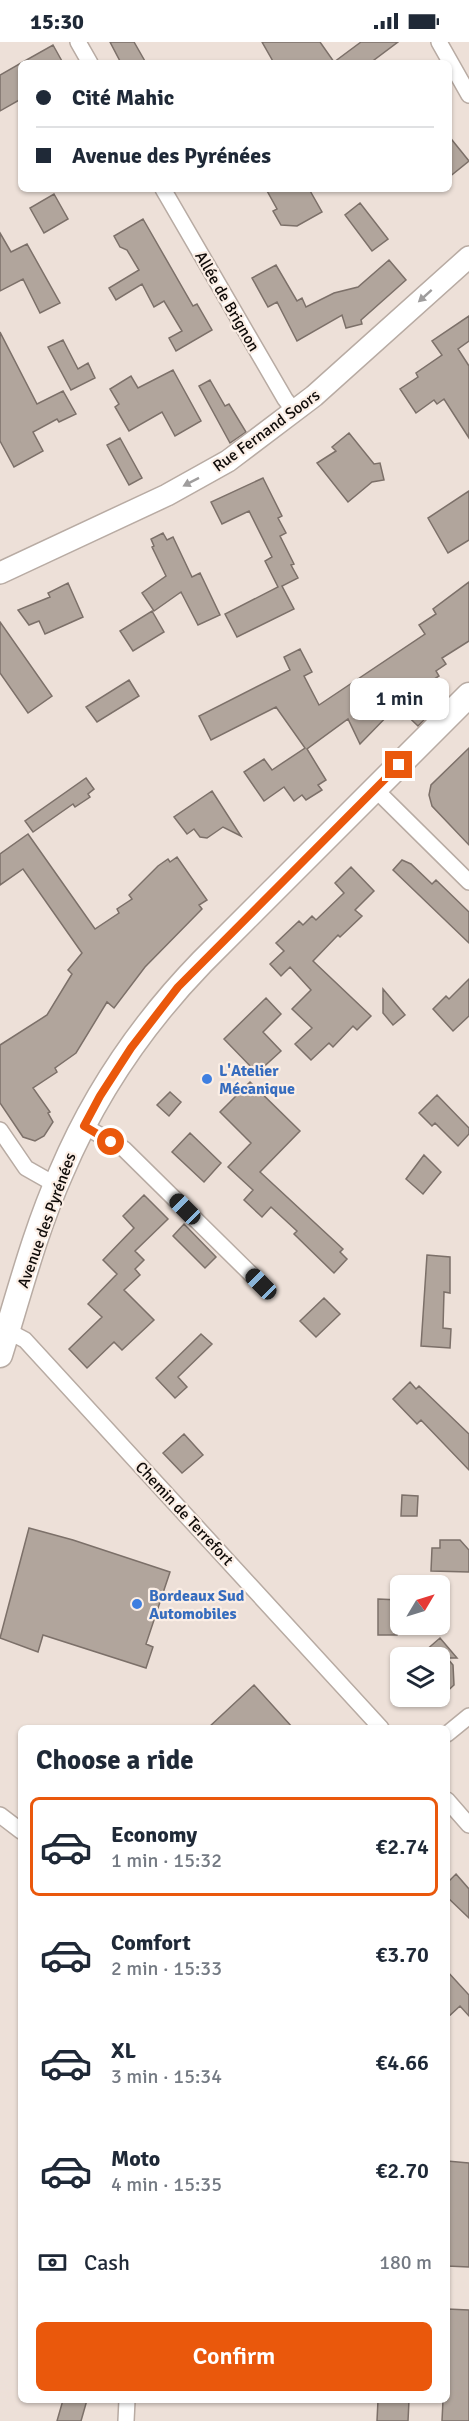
<!DOCTYPE html>
<html lang="en">
<head>
<meta charset="utf-8">
<style>
  body { margin:0; font-family:Signika,sans-serif; background:#f2f2f3; color:#1f2937; height:100vh; display:flex; flex-direction:column; font-size:22px; white-space:nowrap }
  * { box-sizing:border-box; margin:0 }
  p { font-size:20px; color:#747a83 }
  .icon { flex:none; width:33px; height:33px; fill:none; stroke:currentColor; stroke-width:2; stroke-linecap:round; stroke-linejoin:round }
  .map { position:relative; flex:1; overflow:hidden }
  .sheet { position:absolute; left:18px; top:1683px; width:432px; height:678px; display:flex; flex-direction:column; background:#fff; border-radius:9px; box-shadow:0 2px 4px #0004 }
  .sheet>* { flex:none }
  .guide { position:absolute; left:18px; top:18px; width:434px; height:132px; border-radius:9px; box-shadow:0 2px 4px #0004; display:grid; align-content:center; height:132px; padding:0 18px; background:#fff }
  .needle { width:39px; rotate:52deg }
  .tools { position:absolute; left:390px; top:1533px; display:grid; gap:12px }
  .tools a { display:grid; place-items:center; width:60px; height:60px; border-radius:9px; background:#fff; box-shadow:0 2px 4px #0004; font-size:30px }
  .end { position:absolute; width:27px; height:27px; margin:-14px; border:8px solid #ea580c; background:#fff; box-shadow:0 0 0 3px #fff }
  .from { border-radius:50% }
  .bubble { position:absolute; height:42px; border-radius:9px; background:#fff; box-shadow:0 2px 4px #0004; font-size:20px; font-weight:600; line-height:42px; text-align:center }
  .car { position:absolute; width:18px; height:36px; margin:-18px -9px; border-radius:8px; box-shadow:0 0 4px 2px #0007; background:linear-gradient(#222 24%,#8ab4d8 0 40%,#222 0 76%,#8ab4d8 0 86%,#222 0) }
  .guide b { display:flex; align-items:center; gap:21px; height:57px; font-size:22px }
  .guide b+b { border-top:2px solid #e0e1e3 }
  .guide i { width:15px; height:15px; background:#1f2937 }
  ul { padding:0; list-style:none }
  li { display:flex; align-items:center; gap:18px; height:99px; margin:0 12px 9px; padding:0 6px; border:3px solid transparent; border-radius:9px }
  li div { flex:1 }
  li b { display:block; font-size:22px }
  li em { font-style:normal; font-weight:600 }
  li.current { border-color:#ea580c }
  li>.icon { width:54px; height:54px; stroke-width:1.5 }
  h2 { padding:0 18px; font-size:27px; line-height:72px }
  .pay { display:flex; align-items:center; gap:15px; height:66px; padding:0 18px; font-size:22px }
  .pay p { margin-inline-start:auto }
  .button { display:flex; gap:12px; margin-top:auto; padding:12px 18px }
  .button a { flex:1; height:69px; border-radius:9px; background:#ea580c; color:#fff; font-size:24px; font-weight:600; line-height:69px; text-align:center }
  .status { display:flex; justify-content:space-between; align-items:center; height:42px; padding:0 30px; background:#fff; direction:ltr }
  .status svg { height:16px; fill:currentColor }
  .map>svg:first-child { display:block }
  .building { fill:#b1a59c; stroke:#7c7069; stroke-width:1.5 }
  .lines { fill:none; stroke-linecap:round; stroke-linejoin:round }
  .street-casing { stroke:#b8aba3; stroke-width:18 }
  .secondary-casing { stroke:#b8aba3; stroke-width:24 }
  .primary-casing { stroke:#b8aba3; stroke-width:27 }
  .street { stroke:#fff; stroke-width:15 }
  .secondary { stroke:#fff; stroke-width:21 }
  .primary { stroke:#fff; stroke-width:24 }
  .oneway { fill:#9f9d9d }
  .route { stroke:#ea580c; stroke-width:8 }
  .shop-dot { fill:#3f7fe0; stroke:#fbeee5; stroke-width:2 }
  .labels { text-anchor:middle; stroke-width:4.5; stroke-linejoin:round; paint-order:stroke }
  .street-label { font-size:16px; fill:#0f0b09; stroke:#fbeee5 }
  .shop-label { font-size:16px; font-weight:bold; fill:#366cbe; stroke:#fbeee5; text-anchor:start }
</style>
</head>
<body>
<div class="status"><b>15:30</b><svg viewBox="0 0 49 12"><path d="M0 12V9h3v3zM5 12V6h3v6zM10 12V3h3v9zM15 12V0h3v12zM26 1h20v11H26zM47 4h2v5h-2z"/></svg></div>
<div class="map">
<svg width="469" height="2379" viewBox="0 0 469 2379">
  <rect width="100%" height="100%" fill="#ede0d8"/>
  <path class="building" d="M110,0H134L146,21H121Z
    M262,0H320L334,20L361,0H398L370,21H274Z
    M53,3L63,21H21Z
    M21,21V57L0,69V33Z
    M448,93L469,119L448,136Z
    M266,147H309L322,170L297,184L281,183L273,169L277,167Z
    M54,152L68,177L44,191L30,166Z
    M360,161L388,197L372,209L345,173Z
    M143,177L193,264L197,262L212,288L176,309L169,296L182,289L164,259L154,265L142,242L116,258L109,246L139,228L127,208L120,205L114,194Z
    M0,191L11,210L27,202L60,261L40,271L23,237L0,249Z
    M389,218L406,238L361,278L362,282L346,286L342,273L297,299L277,260L268,265L252,236L276,223L297,259L302,256L306,265L334,251L358,245Z
    M469,274V299L458,307L469,324V396L444,357L437,362L434,358L416,371L400,347L418,335L416,331L442,313L432,299Z
    M0,290L37,362L63,349L76,372L59,380L57,377L33,390L43,409L14,425L0,399Z
    M63,298L78,327L88,321L95,336L71,348L48,305Z
    M173,328L201,379L175,394L162,370L129,389L115,365L119,362L110,347L131,334L138,346Z
    M210,338L225,364L229,362L246,390L230,401L199,344Z
    M349,391L374,422L380,421L384,438L372,440L348,460L317,421L336,409L332,405Z
    M120,396L142,436L129,443L107,403Z
    M263,436L282,474L278,476L286,491L280,494L294,522L291,523L298,536L282,544L294,567L237,595L225,572L278,545L265,519L272,515L249,469L222,482L211,460Z
    M469,449V498L448,511L428,476Z
    M163,491L167,498L173,495L192,535L200,531L220,573L198,583L181,550L154,569L142,551L166,534L152,505L154,504L151,497Z
    M469,540V599L442,616L446,622L436,629L439,634L407,655L426,676L418,684L397,664L360,702L348,677L307,707L326,738L318,743L322,748L306,758L302,753L294,759L284,745L264,759L244,730L264,717L272,728L305,706L276,665L211,698L199,674L290,628L284,615L300,607L312,630L304,634L319,663L425,592L419,583L436,572L433,567Z
    M68,541L83,575L45,592L39,579L29,583L18,568L50,555L48,551Z
    M152,569L164,590L133,609L120,589Z
    M0,580L52,654L28,671L0,631Z
    M129,638L139,654L97,680L86,665Z
    M469,706V803L432,764L429,753L431,743Z
    M86,736L94,747L88,752L90,755L75,765L73,762L33,790L25,779Z
    M212,749L241,794L223,785L207,796L200,795L194,787L187,792L174,775Z
    M28,792L95,887L119,871L117,867L132,857L129,853L158,824L168,817L170,820L177,815L207,858L199,863L202,867L145,925L114,966L107,960L76,1011L55,1026L57,1030L33,1046L50,1070L48,1071L53,1080L44,1094L35,1099L23,1095L0,1061V1003L47,973L72,932L68,928L82,911L23,827L0,843V812Z
    M402,818L411,822L432,842L436,838L469,870V901L393,828Z
    M351,825L374,849L355,868L362,874L340,895L338,893L313,919L371,974L357,988L353,984L333,1005L329,1001L311,1018L295,1002L312,986L292,967L311,948L290,925L281,934L270,922L284,909L276,901L299,879L303,883L312,874L316,878L344,851L335,841Z
    M469,937V974L453,989L433,967L446,954L449,957Z
    M383,947L405,973L393,983L383,971Z
    M266,956L281,972L263,990L281,1009L257,1031L224,997Z
    M250,1040L300,1089L260,1130L343,1207L340,1210L347,1217L334,1231L294,1192L297,1189L271,1165L262,1175L244,1158L253,1148L228,1125L251,1101L220,1070Z
    M170,1050L181,1060L169,1074L157,1063Z
    M437,1053L469,1086V1092L458,1104L435,1081L432,1084L419,1071Z
    M190,1091L221,1121L204,1140L172,1110Z
    M424,1113L441,1130L423,1152L406,1137Z
    M144,1153L168,1177L135,1209L144,1218L135,1227L140,1233L124,1248L154,1278L122,1308L114,1300L87,1326L69,1307L102,1275L88,1262L117,1232L103,1218L134,1186L123,1174Z
    M184,1182L216,1215L205,1226L173,1194Z
    M427,1213L450,1215V1251L444,1250L443,1286L451,1287L450,1306L421,1304Z
    M324,1256L340,1272L316,1295L300,1279Z
    M201,1292L212,1302L178,1335L187,1345L175,1356L156,1336Z
    M410,1340L416,1347L419,1344L469,1392V1428L421,1378L417,1382L393,1357Z
    M184,1392L203,1413L182,1431L163,1411Z
    M402,1453L418,1454L417,1474H401Z
    M29,1486L73,1498L170,1530L146,1602L153,1605L146,1626L43,1593L38,1610L0,1596Z
    M440,1498H460L469,1508V1530L431,1529L432,1506H440Z
    M378,1557L399,1558L397,1593H378Z
    M440,1596L457,1616H447L453,1623L454,1643L440,1656V1616H417Z
    M254,1643L293,1686H208Z
    M456,1832L469,1847V1876L447,1855V1841Z
    M447,1929L469,1953V1974L460,1964L447,1976Z
    M447,2119L469,2121V2225L447,2224Z
    M447,2267L469,2268V2379H442L443,2358H447Z
    M63,2358H87L81,2379H57Z
    M378,2358H409L408,2379H377Z"/>
  <g class="lines">
    <defs>
      <path id="street" d="M78,0L90,21
        M439,0L469,53
        M163,147L285,357L295,370
        M375,747L469,840
        M84,1084L124,1107L261,1242
        M0,1088L26,1126L56,1143
        M8,1289L25,1298L381,1686
        M447,1692L469,1674
        M447,1758L469,1783
        M0,1773L21,1789
        M126,2379L127,2358"/>
      <path id="secondary" d="M0,531L167,453L228,419L314,354L469,215"/>
      <path id="primary" d="M0,1313C19,1252 35,1189 61,1131C94,1053 143,981 202,920L469,653"/>
    </defs>
    <use href="#street" class="street-casing"/>
    <use href="#secondary" class="secondary-casing"/>
    <use href="#primary" class="primary-casing"/>
    <use href="#street" class="street"/>
    <use href="#secondary" class="secondary"/>
    <use href="#primary" class="primary"/>
  </g>
  <defs><path id="oneway-solid" d="M-6-.8H1V-3.2L6.5 0L1 3.2V.8H-6Z" transform="scale(1.5)"/></defs>
  <g class="oneway">
    <use href="#oneway-solid" transform="translate(425 254) rotate(138)"/>
    <use href="#oneway-solid" transform="translate(191 440) rotate(153)"/>
  </g>
  <g class="lines">
    <path class="route" d="M111,1100L84,1084L100,1054L131,1006L178,945L399,723"/>
  </g>
  <g class="shop-dot">
    <circle cx="207" cy="1037" r="6"/>
    <circle cx="137" cy="1562" r="6"/>
  </g>
  <g class="labels">
    <g class="street-label">
      <text transform="translate(228 259) rotate(60)" y="6">Allée de Brignon</text>
      <text transform="translate(266 388) rotate(-36)" y="6">Rue Fernand Soors</text>
      <text transform="translate(46 1178) rotate(-70)" y="6">Avenue des Pyrénées</text>
      <text transform="translate(185 1471) rotate(47)" y="6">Chemin de Terrefort</text>
    </g>
    <g class="shop-label">
      <text x="219" y="1034">L'Atelier<tspan x="219" dy="18">Mécanique</tspan></text>
      <text x="149" y="1559">Bordeaux Sud<tspan x="149" dy="18">Automobiles</tspan></text>
    </g>
  </g>
</svg>
<div class="tools">
<a><svg class="needle" viewBox="-14 -14 28 28"><path d="M0-13l5 13h-10z" fill="#e53935"/><path d="M0 13l5-13h-10z" fill="#747a83"/></svg></a>
<a><svg class="icon" aria-label="layers" viewBox="0 0 24 24"><path d="M12 4l9 5-9 5-9-5zM3 14l9 5 9-5"/></svg></a>
</div>
<i class="end from" style="left:111px;top:1100px"></i>
<i class="end" style="left:399px;top:723px"></i>
<div class="bubble" style="left:350px;top:636px;width:99px">1 min</div>
<i class="car" style="left:185px;top:1167px;rotate:315deg"></i>
<i class="car" style="left:261px;top:1242px;rotate:315deg"></i>
<div class="guide">
<b><i class="from"></i>Cité Mahic</b>
<b><i></i>Avenue des Pyrénées</b>
</div>
<section class="sheet">
<h2>Choose a ride</h2>
<ul>
<li class="current"><svg class="icon" aria-label="car" viewBox="0 0 24 24"><path d="M5 17H2v-5l4-1 3-4h7l3 4 3 1v5h-3M9 17h6M6 11h13"/><circle cx="7" cy="17" r="2"/><circle cx="17" cy="17" r="2"/></svg><div><b>Economy</b><p>1 min · 15:32</p></div><em>€2.74</em></li>
<li><svg class="icon" aria-label="car" viewBox="0 0 24 24"><path d="M5 17H2v-5l4-1 3-4h7l3 4 3 1v5h-3M9 17h6M6 11h13"/><circle cx="7" cy="17" r="2"/><circle cx="17" cy="17" r="2"/></svg><div><b>Comfort</b><p>2 min · 15:33</p></div><em>€3.70</em></li>
<li><svg class="icon" aria-label="car" viewBox="0 0 24 24"><path d="M5 17H2v-5l4-1 3-4h7l3 4 3 1v5h-3M9 17h6M6 11h13"/><circle cx="7" cy="17" r="2"/><circle cx="17" cy="17" r="2"/></svg><div><b>XL</b><p>3 min · 15:34</p></div><em>€4.66</em></li>
<li><svg class="icon" aria-label="car" viewBox="0 0 24 24"><path d="M5 17H2v-5l4-1 3-4h7l3 4 3 1v5h-3M9 17h6M6 11h13"/><circle cx="7" cy="17" r="2"/><circle cx="17" cy="17" r="2"/></svg><div><b>Moto</b><p>4 min · 15:35</p></div><em>€2.70</em></li>
</ul>
<div class="pay"><svg class="icon" aria-label="cash" viewBox="0 0 24 24"><path d="M3 7h18v10H3z"/><circle cx="12" cy="12" r="2"/></svg>Cash<p>180 m</p></div>
<div class="button"><a>Confirm</a></div>
</section>
</div>
</body>
</html>
